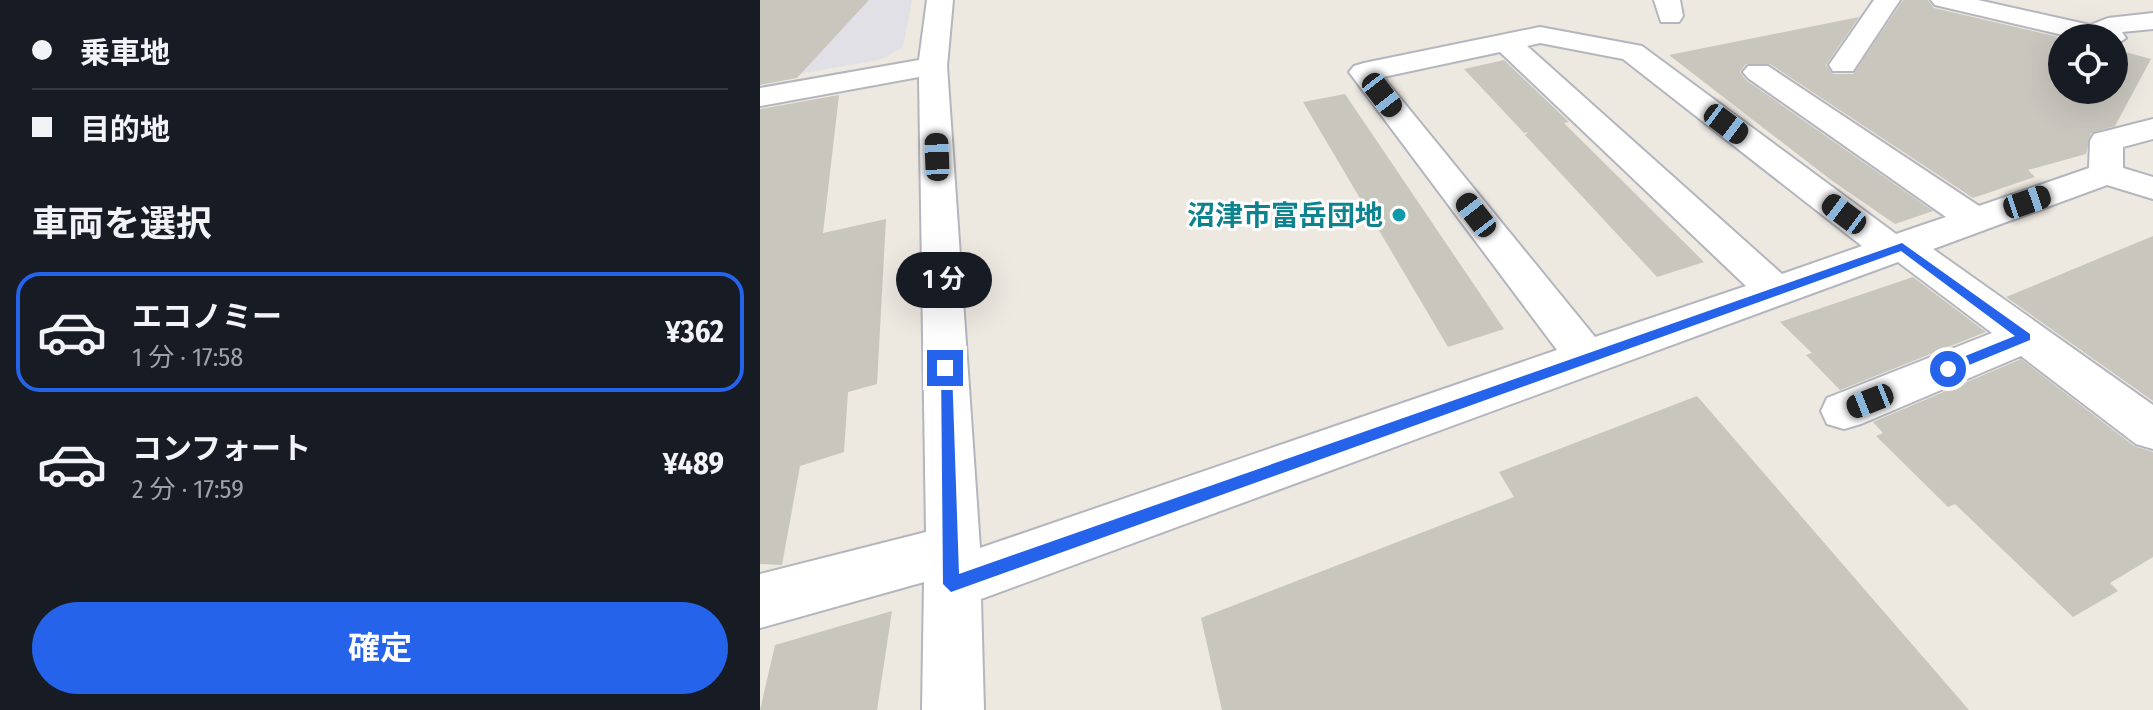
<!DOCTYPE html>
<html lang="ja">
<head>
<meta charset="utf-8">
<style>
  body { margin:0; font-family:"Fira Sans Condensed","Noto Sans JP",sans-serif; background:#20242c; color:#f1f3f6; height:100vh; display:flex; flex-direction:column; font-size:30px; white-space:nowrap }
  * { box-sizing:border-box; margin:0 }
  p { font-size:26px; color:#9ea1a6 }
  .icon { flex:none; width:44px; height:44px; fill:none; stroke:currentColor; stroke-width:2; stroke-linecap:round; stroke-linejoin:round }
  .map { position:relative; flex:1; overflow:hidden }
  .sheet { display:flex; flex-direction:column; background:#171b24; width:760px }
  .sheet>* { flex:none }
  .banner { display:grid; align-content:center; height:176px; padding:0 32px; background:#171b24 }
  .fabs { position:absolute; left:1288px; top:24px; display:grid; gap:16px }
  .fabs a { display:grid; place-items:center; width:80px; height:80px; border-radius:50%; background:#171b24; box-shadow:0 8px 32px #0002; font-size:40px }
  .end { position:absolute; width:36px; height:36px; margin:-18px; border:10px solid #2563eb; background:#fff; box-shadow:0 0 0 4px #fff }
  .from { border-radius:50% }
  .bubble { position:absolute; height:56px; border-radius:28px; background:#171b24; box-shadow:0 8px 32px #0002; font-size:26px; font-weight:700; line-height:56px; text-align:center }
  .car { position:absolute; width:24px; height:48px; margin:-24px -12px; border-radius:10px; box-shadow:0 0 6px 2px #0007; background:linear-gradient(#222 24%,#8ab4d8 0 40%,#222 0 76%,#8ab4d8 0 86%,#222 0) }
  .banner b { display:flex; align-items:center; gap:28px; height:76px; font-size:30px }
  .banner b+b { border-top:2px solid #363941 }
  .banner i { width:20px; height:20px; background:#f1f3f6 }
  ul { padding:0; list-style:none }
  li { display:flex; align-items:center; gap:24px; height:120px; margin:0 16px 12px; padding:0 16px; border:4px solid transparent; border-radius:24px }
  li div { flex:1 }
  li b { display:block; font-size:30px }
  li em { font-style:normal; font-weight:700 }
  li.current { border-color:#2563eb }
  li>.icon { width:72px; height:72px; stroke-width:1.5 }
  h2 { padding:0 32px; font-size:36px; line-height:96px }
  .action { display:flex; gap:16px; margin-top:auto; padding:16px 32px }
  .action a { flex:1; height:92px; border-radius:48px; background:#2563eb; color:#fff; font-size:32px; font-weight:700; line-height:92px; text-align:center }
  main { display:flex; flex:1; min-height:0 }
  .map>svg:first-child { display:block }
  .industrial { fill:#e2e0e7 }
  .building { fill:#c9c6be }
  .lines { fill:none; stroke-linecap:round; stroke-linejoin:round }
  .minor-casing { stroke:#b4b6bf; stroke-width:4 }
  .minor { fill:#fff; fill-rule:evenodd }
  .route { fill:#2563eb }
  .culture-dot { fill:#0f9aa8; stroke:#fff; stroke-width:3 }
  .labels { text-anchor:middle; stroke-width:6; stroke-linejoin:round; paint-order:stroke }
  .culture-label { font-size:28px; font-weight:bold; fill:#0d838f; stroke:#fff; text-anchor:end }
</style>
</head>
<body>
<main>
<section class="sheet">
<div class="banner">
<b><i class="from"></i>乗車地</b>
<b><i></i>目的地</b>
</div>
<h2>車両を選択</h2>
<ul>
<li class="current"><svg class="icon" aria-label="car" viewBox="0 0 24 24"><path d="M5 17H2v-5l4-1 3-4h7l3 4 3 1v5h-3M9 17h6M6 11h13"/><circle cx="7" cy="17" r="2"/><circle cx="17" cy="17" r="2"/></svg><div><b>エコノミー</b><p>1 分 · 17:58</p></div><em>¥362</em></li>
<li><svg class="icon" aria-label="car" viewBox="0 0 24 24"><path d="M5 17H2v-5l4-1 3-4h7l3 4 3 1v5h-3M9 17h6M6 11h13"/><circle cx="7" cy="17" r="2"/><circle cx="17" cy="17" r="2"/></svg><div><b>コンフォート</b><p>2 分 · 17:59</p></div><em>¥489</em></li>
</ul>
<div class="action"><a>確定</a></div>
</section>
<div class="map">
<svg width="1393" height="710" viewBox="0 0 1393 710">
  <rect width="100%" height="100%" fill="#ede8e0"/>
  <path class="industrial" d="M0,0H152L143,47L123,59L0,81Z"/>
  <path class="building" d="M0,0H109L37,78L0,85Z
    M1143,0H1168L1174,8L1303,38L1302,90H1354V49L1391,59L1355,126L1331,133L1326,154L1268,170L1275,177L1213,198L1010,64H986L980,72L986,80L1173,211L1135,224L1071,180L909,55L1099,17L1066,65L1073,74H1093Z
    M744,60L809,122L804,123L944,262L897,277L765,135L768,132L764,133L704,69Z
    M585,94L744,329L688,347L543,102Z
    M79,95L63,233L126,219L117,384L88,392L84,452L40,466L22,565L0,564V109Z
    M1393,236V401L1246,297Z
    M1153,277L1226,332L1080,390L1046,355L1052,353L1020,322Z
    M1261,359L1374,446L1393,452V557L1350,583L1358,591L1313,617L1195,504L1188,507L1116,436L1123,433L1113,422Z
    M937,396L1209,710H462L441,618L754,497L739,472Z
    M132,611L117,710H0L15,645Z"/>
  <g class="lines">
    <defs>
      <path id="minor" d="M167,0H193L187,66L220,548L797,350L589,72L594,66L604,63L780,27L882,46L1136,234L1186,217L988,78L983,72L988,66H1008L1219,206L1329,168L1330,141L1334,134L1393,119V139L1363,147V168L1393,177V199L1347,185L1173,249L1393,405V449L1376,444L1261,356L1101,424L1084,429L1067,424L1061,411L1067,398L1232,333L1138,262L221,599L224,710H162L164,582L0,628V574L166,532L159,77L0,106V88L159,60ZM780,43L863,59L1102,246L1022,274L767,46ZM740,52L986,286L835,337L623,77Z
        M894,0H920L923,16L919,22H901Z
        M1114,0H1140L1093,71H1073L1069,65Z
        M1171,0H1218L1330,25L1348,18L1393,13V29L1362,32L1366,38L1354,46V38H1316L1175,5Z"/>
    </defs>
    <use href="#minor" class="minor-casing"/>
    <use href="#minor" class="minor"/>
  </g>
  <path class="route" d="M1142,243L1270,334V340L1192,372H1183V365L1255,336L1141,251L191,592L183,584L181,365L192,368L199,574Z"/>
  <circle class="culture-dot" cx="639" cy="215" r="8"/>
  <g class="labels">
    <g class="culture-label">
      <text x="623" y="225">沼津市富岳団地</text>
    </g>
  </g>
</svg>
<div class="fabs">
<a><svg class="icon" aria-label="locate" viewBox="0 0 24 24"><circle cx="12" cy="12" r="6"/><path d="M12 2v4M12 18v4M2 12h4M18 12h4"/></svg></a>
</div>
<i class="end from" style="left:1188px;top:369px"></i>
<i class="end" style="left:185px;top:368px"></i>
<div class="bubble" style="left:136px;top:252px;width:96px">1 分</div>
<i class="car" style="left:622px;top:95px;rotate:142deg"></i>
<i class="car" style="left:966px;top:124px;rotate:127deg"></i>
<i class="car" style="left:177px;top:157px;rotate:358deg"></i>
<i class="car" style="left:1267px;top:202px;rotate:71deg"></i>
<i class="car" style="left:1084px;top:214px;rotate:307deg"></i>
<i class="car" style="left:716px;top:215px;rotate:322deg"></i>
<i class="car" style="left:1110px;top:401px;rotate:248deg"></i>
</div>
</main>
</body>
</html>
